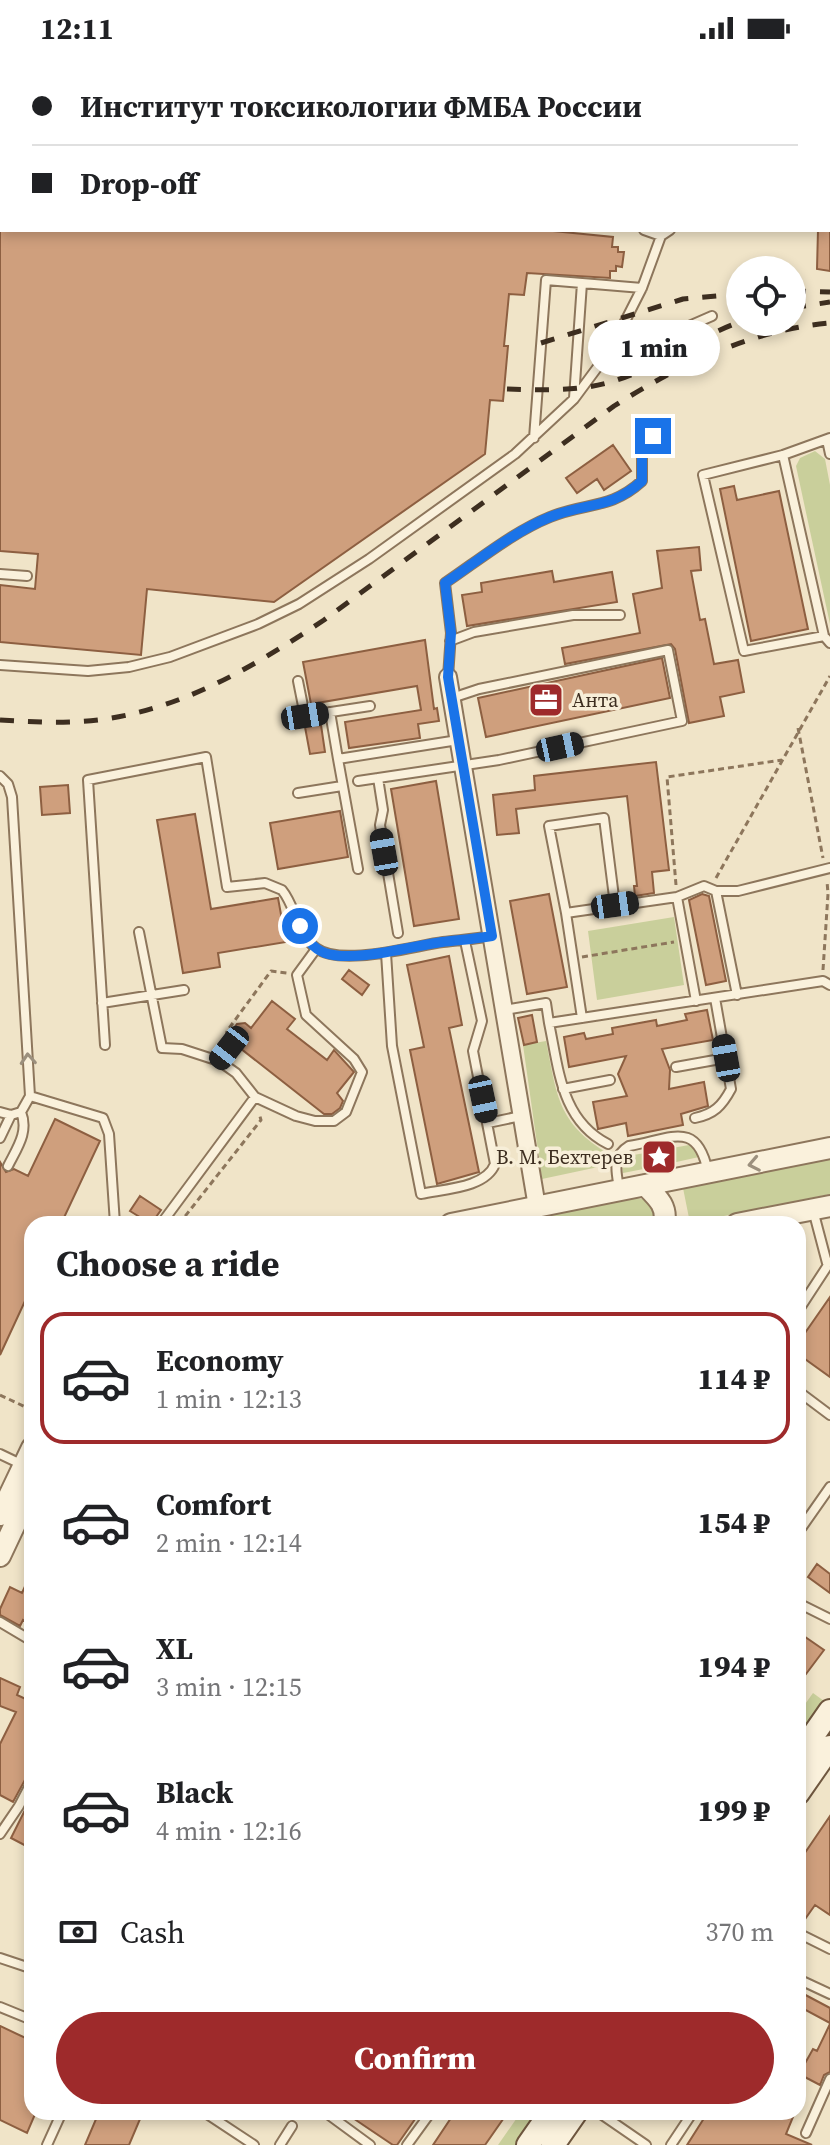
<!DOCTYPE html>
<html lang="en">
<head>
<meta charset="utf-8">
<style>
  body { margin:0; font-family:"Source Serif 4",serif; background:#f2f2f2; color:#202124; height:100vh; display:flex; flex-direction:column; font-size:30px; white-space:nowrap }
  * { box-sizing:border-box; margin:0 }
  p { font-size:26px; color:#757577 }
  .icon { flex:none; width:44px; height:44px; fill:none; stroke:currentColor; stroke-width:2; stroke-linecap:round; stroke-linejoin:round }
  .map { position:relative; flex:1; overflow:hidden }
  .panel { position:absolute; left:24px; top:1160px; width:782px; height:904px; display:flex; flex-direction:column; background:#fff; border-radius:24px; box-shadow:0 4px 12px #0003 }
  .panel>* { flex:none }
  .guide { position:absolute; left:0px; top:0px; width:830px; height:176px; box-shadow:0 4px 12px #0003; display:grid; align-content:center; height:176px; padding:0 32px; background:#fff }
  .controls { position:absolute; left:726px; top:200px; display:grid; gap:16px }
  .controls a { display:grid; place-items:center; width:80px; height:80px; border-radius:50%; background:#fff; box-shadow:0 4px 12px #0003; font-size:40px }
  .end { position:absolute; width:36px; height:36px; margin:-18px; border:10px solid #1a73e8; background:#fff; box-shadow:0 0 0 4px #fff }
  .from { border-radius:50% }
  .bubble { position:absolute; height:56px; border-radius:28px; background:#fff; box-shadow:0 4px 12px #0003; font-size:26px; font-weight:800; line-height:56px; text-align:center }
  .car { position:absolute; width:24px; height:48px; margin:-24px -12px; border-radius:10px; box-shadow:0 0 6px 2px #0007; background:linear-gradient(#222 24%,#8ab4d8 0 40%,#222 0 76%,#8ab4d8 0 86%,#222 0) }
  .guide b { display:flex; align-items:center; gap:28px; height:76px; font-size:30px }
  .guide b+b { border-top:2px solid #e0e0e0 }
  .guide i { width:20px; height:20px; background:#202124 }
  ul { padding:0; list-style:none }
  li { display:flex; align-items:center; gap:24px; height:132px; margin:0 16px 12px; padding:0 16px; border:4px solid transparent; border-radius:24px }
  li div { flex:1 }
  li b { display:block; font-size:30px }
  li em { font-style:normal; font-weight:800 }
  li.current { border-color:#9e2a2b }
  li>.icon { width:72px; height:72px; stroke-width:1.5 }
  h2 { padding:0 32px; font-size:36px; line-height:96px }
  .pay { display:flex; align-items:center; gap:20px; height:88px; padding:0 32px; font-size:30px }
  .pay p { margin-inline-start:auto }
  .cta { display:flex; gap:16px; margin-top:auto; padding:16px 32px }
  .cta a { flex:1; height:92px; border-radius:48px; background:#9e2a2b; color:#fff; font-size:32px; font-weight:800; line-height:92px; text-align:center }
  .status { display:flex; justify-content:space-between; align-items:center; height:56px; padding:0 40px; background:#fff; direction:ltr }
  .status svg { height:22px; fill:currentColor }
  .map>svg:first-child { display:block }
  .green { fill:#c9cf9b }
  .building { fill:#cf9f7d; stroke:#8d5f41; stroke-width:2 }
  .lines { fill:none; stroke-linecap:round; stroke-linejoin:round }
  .service-casing { stroke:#8d765c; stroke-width:12 }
  .minor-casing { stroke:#8d765c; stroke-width:20 }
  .tertiary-casing { stroke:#8d765c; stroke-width:24 }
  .secondary-casing { stroke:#6f573f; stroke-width:26 }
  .path { stroke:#8d765c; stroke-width:3; stroke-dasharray:6 4; stroke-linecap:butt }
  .service { stroke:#faf1dc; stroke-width:8 }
  .minor { stroke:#faf1dc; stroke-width:16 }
  .tertiary { stroke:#faf1dc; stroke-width:20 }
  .secondary { stroke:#faf1dc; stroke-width:22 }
  .rail { stroke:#3d2e20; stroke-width:5; stroke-dasharray:14 14; stroke-linecap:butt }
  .oneway { stroke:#9c907e }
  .route { stroke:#1a73e8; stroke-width:10 }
  .labels { text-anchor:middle; stroke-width:7; stroke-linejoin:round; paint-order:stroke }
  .poi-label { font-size:20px; fill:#3d2e20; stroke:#f7eed8; text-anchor:start }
</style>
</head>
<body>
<div class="status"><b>12:11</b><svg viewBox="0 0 49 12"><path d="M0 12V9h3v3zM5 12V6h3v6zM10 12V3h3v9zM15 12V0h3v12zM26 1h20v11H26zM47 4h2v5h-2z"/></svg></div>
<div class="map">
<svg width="830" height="2089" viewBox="0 0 830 2089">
  <rect width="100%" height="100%" fill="#f0e4c8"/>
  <path class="green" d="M815,395L825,403L830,429V568L796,410L800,402Z
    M674,861L684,929L597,944L588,875Z
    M546,985C557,1039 557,1067 609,1098L603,1110L542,1123L523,989Z
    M689,1089L696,1093L699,1101L663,1109L661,1098L656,1099L659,1110L623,1117L622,1109L628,1100Z
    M830,1103V1138L690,1167L683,1132Z
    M636,1142L648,1144L655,1151V1168H507Z
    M813,1637L824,1645L798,1682V1658Z
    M521,2056H538L515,2089H498Z"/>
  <path class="building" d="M0,174H543L613,181L612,191H618V196H624L622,211L616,210V215H610V222L527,217L524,239L509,238L504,290H508L503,345L490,344L485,398L274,546L147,533L141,599L0,586V529L35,533L38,498L0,495Z
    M818,174H830V215L817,213Z
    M613,389L631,415L604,434L597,423L577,437L566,422Z
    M734,430L737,444L779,435L808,573L751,585L720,433Z
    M699,491L701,514L691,515L700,564L705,563L714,608L738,604L744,636L720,641L724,660L689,667L675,593L671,588L565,608L562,592L640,577L633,538L662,532L657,495Z
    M552,515L554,526L612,516L617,546L467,570L462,539L482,536L481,527Z
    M425,584L434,653L437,652L439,665L418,668L420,682L349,692L345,666L421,654L417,630L311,648L303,606Z
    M662,602L670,642L486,681L478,642Z
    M321,669L325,696L310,698L305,671Z
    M656,706L669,814L652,816L654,837L635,840L634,830H637L627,740L516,753L519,777L497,779L493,739L535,734L534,720Z
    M436,725L459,863L414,870L391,733Z
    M68,729L70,757L42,759L40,731Z
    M340,755L348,801L278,813L270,767Z
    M195,758L211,853L278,842L286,886L218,897L220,911L183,917L157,764Z
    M549,838L567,931L527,938L510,845Z
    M702,838L709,840L726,925L706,929L689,844Z
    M449,900L462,969L449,972L479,1116L437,1128L410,994L424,991L407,909Z
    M349,914L369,929L362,939L342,923Z
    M272,945L295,963L287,973L327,1004L334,994L354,1016L337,1037L343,1045L340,1052L332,1058H324L231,985L230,978L237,968L245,967L251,972Z
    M707,954L713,984L662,993L670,1014L669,1033L704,1026L708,1050L681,1058L683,1069L628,1080L626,1067L598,1073L593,1046L627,1040L618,1018L626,1000L569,1011L564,981L584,977L586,983L613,978L612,972L656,964L657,970L687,964L685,958Z
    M532,959L537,986L524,989L518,962Z
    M55,1063L100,1085L61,1168H32V1230L0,1299V1106L6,1116L14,1113L28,1120Z
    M140,1140L161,1154L151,1168L130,1155Z
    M830,1241V1321L798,1298V1287Z
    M817,1508L830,1518V1537L808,1521Z
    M32,1515V1569L23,1564L20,1570L0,1559V1553L10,1531L22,1537Z
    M798,1576L824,1594L806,1618L798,1613Z
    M0,1622L20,1631L17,1639L32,1646V1718L26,1722L13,1746L0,1739V1688L16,1656L0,1650Z
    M32,1740V1793L11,1782Z
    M830,1760V1859L815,1849L798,1873V1807Z
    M798,1935L830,1952V1967L798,1950Z
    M830,1968V2016L824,2019L820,2029L799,2018L813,1993L817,1995Z
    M0,1970L32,1985V2056H36L27,2077L0,2064Z
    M99,2056H143L129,2089H85Z
    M344,2056H420L397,2089H393Z
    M455,2056H508L485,2089H433Z
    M708,2056H795L786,2078L812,2089H687Z"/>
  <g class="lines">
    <defs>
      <path id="service" d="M349,0L351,2
        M36,2V0
        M459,2V0
        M0,49H2
        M828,82H830
        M644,174L661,180
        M611,293L619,296L632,295L712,260
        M574,342L582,227
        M534,382L546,224L642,232
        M830,382L783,399L703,419L744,595L824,580L830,587
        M827,384L830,398
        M783,399L824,580
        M0,518L27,520
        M450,585L474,576L573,559H620
        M0,609L88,615L129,611L170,601L258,568L299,548L369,503L515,398L574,343L611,293L642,232L661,180L670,174
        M448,621L451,577L445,527C479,504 513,476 550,461C586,446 610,454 642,425V399L653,380
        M298,625L305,660L370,650
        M330,656L338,703
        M0,720L8,728L12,741L30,1040L21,1056L11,1059L0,1056
        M378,722L383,754L380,769L398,877
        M358,725L499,704L682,665L668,594L479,633L452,642
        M298,737L342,730
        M358,813L338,703L458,684
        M716,835H738L830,812
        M566,857L549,770L604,762L615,849
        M139,876L162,992L182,993L219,1005L236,1017L255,1041L296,1060L315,1065H334L346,1056L362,1016L354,1003L306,959L297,919L316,893
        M386,897L392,990L421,1138C444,1133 486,1132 495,1108L473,995L482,965L465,885
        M696,945L677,841L704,830L716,835L737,939
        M102,947L184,934
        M504,954L546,947L549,967
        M582,962L566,857L677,841
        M105,989L88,724L206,701L227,831L265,827L282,834C296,851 297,878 316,892C341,911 413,890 443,886C459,884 475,883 492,880
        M219,1005L229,992
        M676,1011L726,1002
        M563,1033L610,1024
        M30,1040L103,1062L109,1078L115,1168
        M695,1062C714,1058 722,1050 731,1033L715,942
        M488,1067L521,1060
        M0,1082L11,1059
        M608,1088C561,1064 559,1014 549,967L823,925L830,929
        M8,1110C17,1092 29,1076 21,1056
        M619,1132C616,1115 612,1100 629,1090C671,1083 697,1063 708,1116
        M813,1154L827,1207
        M161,1168L255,1041
        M798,1255L830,1206
        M798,1335L830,1359
        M0,1398L25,1410
        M798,1467L802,1471L830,1431
        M798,1547L830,1563
        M0,1566L32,1585
        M0,1778L19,1750L32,1725
        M802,1879L830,1893
        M0,1902L27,1911L32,1906
        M798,1923L830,1938
        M0,1951L32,1964
        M204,2056L254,2089
        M325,2056L370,2089
        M598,2056L646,2089
        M806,2077L830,2023
        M47,2089L62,2056
        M280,2089L292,2070
        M407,2089L431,2056
        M671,2089L693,2056"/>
      <path id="minor" d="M448,621L537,1151"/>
      <path id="tertiary" d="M645,1129C657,1141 668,1150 664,1168
        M451,1168L830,1092
        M737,1168L830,1150
        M0,1459L32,1392
        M0,1500L32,1432"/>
      <path id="secondary" d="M798,1701L830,1655
        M798,1737L830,1691
        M528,2089L551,2056
        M553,2089L576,2056"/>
    </defs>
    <use href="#service" class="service-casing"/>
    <use href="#minor" class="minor-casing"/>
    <use href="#tertiary" class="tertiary-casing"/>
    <use href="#secondary" class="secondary-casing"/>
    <path class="path" d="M232,2V0
      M798,672L823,802
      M716,822L830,620
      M676,829L667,721L782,704
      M582,901L674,886
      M823,914L828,838L827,825
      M226,981L227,975L271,915L287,917
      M179,1168L261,1064L259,1057
      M0,1339L32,1354"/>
    <use href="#service" class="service"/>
    <use href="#minor" class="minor"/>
    <use href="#tertiary" class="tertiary"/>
    <use href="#secondary" class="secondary"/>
    <path class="rail" d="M792,235L830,236
      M792,252L830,246
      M541,287L683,243L740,238
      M507,333C543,334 582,336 617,324C660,310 697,281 740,266
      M0,664C35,666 70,668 105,663C187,651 256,609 324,564L614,350C679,309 751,274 830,267"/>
  </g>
  <defs><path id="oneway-chevron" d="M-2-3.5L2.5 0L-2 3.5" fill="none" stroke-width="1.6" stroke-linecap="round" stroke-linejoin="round" transform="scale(2)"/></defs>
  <g class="oneway">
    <use href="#oneway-chevron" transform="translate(28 1003) rotate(-94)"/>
    <use href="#oneway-chevron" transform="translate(754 1108) rotate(169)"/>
  </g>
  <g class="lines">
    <path class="route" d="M300,870C306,882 312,892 325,897C353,907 412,890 442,886C459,884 475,883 492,880L448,621L451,577L445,527C479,504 513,476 550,461C586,446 610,454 642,425V399L653,380"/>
  </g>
  <defs>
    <symbol id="office-square" viewBox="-11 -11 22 22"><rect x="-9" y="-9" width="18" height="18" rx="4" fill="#9e2a2b" stroke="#f7eed8"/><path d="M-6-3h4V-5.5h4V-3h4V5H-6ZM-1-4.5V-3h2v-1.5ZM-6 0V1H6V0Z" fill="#fff"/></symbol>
    <symbol id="sight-square" viewBox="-11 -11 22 22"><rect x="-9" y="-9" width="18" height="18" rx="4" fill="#9e2a2b" stroke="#f7eed8"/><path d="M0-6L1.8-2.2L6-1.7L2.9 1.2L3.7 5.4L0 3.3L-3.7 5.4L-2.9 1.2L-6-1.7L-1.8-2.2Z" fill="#fff"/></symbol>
  </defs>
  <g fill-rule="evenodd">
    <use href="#office-square" x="526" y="624" width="40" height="40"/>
    <use href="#sight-square" x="639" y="1081" width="40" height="40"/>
  </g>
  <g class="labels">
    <g class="poi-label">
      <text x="572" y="651">Анта</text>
      <text x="633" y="1108" text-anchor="end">В. М. Бехтерев</text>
    </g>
  </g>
</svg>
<div class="controls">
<a><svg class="icon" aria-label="locate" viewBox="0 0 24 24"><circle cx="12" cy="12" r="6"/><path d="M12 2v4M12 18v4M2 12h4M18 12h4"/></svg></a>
</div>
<i class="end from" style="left:300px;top:870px"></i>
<i class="end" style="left:653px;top:380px"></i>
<div class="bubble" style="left:588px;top:264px;width:132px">1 min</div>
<i class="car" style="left:305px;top:660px;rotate:81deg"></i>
<i class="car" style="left:560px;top:691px;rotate:78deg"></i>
<i class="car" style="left:384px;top:796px;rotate:350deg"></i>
<i class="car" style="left:615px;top:849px;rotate:82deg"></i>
<i class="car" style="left:229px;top:992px;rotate:218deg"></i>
<i class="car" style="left:726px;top:1002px;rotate:350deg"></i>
<i class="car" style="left:483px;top:1043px;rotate:168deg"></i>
<div class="guide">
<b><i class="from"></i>Институт токсикологии ФМБА России</b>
<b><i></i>Drop-off</b>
</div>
<section class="panel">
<h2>Choose a ride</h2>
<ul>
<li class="current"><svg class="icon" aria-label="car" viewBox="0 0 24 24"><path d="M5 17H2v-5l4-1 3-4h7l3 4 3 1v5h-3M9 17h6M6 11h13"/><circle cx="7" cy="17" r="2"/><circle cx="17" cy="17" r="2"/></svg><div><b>Economy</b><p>1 min · 12:13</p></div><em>114 ₽</em></li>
<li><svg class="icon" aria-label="car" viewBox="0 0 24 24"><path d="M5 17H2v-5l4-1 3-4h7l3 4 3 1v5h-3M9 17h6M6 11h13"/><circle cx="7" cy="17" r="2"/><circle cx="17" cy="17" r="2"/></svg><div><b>Comfort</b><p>2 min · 12:14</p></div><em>154 ₽</em></li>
<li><svg class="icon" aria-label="car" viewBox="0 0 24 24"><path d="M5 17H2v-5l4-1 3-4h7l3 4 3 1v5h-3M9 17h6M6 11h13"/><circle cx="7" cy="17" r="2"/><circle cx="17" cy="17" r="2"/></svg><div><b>XL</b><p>3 min · 12:15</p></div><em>194 ₽</em></li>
<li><svg class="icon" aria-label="car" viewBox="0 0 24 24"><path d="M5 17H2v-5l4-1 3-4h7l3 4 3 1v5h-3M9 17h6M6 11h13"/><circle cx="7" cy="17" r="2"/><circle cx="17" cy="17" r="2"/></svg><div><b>Black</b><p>4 min · 12:16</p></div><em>199 ₽</em></li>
</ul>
<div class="pay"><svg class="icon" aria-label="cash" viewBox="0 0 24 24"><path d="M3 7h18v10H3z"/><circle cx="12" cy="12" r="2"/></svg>Cash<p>370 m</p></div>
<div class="cta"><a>Confirm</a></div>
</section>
</div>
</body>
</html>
